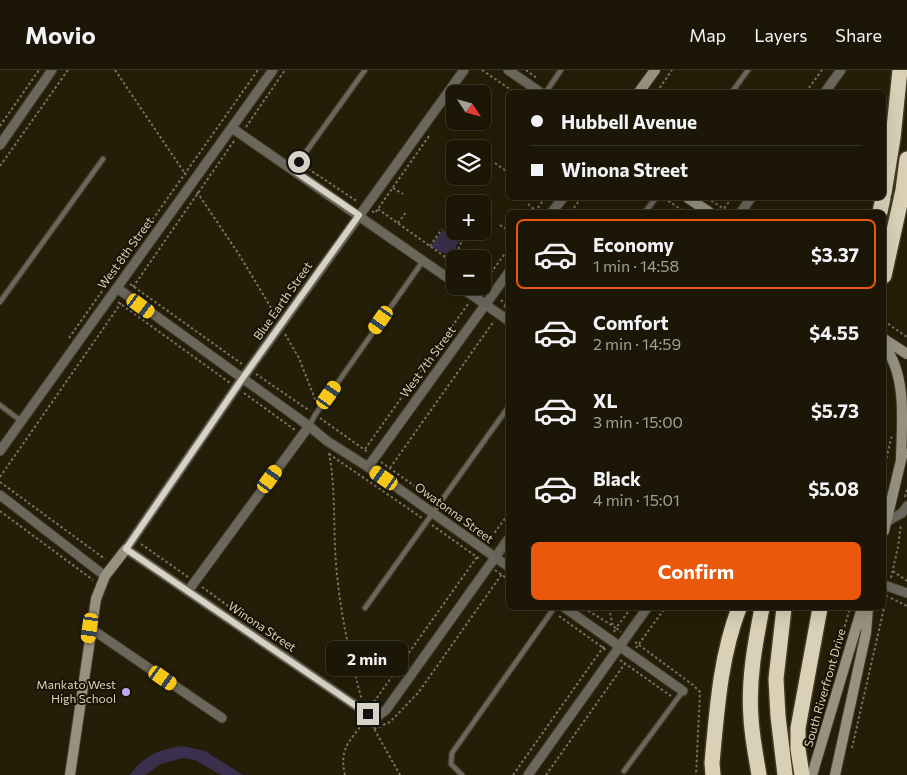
<!DOCTYPE html>
<html lang="en">
<head>
<meta charset="utf-8">
<style>
  body { margin:0; font-family:Commissioner,sans-serif; background:#282313; color:#f1f3f6; height:100vh; display:flex; flex-direction:column; font-size:19px; white-space:nowrap }
  * { box-sizing:border-box; margin:0 }
  p { font-size:16px; color:#a09f9a }
  .icon { flex:none; width:28px; height:28px; fill:none; stroke:currentColor; stroke-width:2; stroke-linecap:round; stroke-linejoin:round }
  .map { position:relative; flex:1; overflow:hidden }
  .sheet { position:absolute; left:506px; top:140px; width:380px; height:400px; display:flex; flex-direction:column; background:#1b1605; border-radius:8px; box-shadow:0 5px 20px #0002,0 0 0 1px #393527 }
  .sheet>* { flex:none }
  .top-card { position:absolute; left:506px; top:20px; width:380px; height:110px; border-radius:8px; box-shadow:0 5px 20px #0002,0 0 0 1px #393527; display:grid; align-content:center; height:110px; padding:0 25px; background:#1b1605 }
  .needle { width:32px; rotate:126deg }
  .tools { position:absolute; left:446px; top:15px; display:grid; gap:10px }
  .tools a { display:grid; place-items:center; width:45px; height:45px; border-radius:8px; background:#1b1605; box-shadow:0 5px 20px #0002,0 0 0 1px #393527; font-size:25px }
  .end { position:absolute; width:22px; height:22px; margin:-11px; border:6px solid #d6d2c5; background:#111; box-shadow:0 0 0 2px #111 }
  .from { border-radius:50% }
  .bubble { position:absolute; height:35px; border-radius:8px; background:#1b1605; box-shadow:0 5px 20px #0002,0 0 0 1px #393527; font-size:16px; font-weight:700; line-height:35px; text-align:center }
  .car { position:absolute; width:15px; height:30px; margin:-15px -8px; border-radius:6px; box-shadow:0 0 4px 1px #0007; background:linear-gradient(#f5c518 24%,#345 0 40%,#f5c518 0 76%,#345 0 86%,#f5c518 0) }
  .top-card b { display:flex; align-items:center; gap:18px; height:48px; font-size:19px }
  .top-card b+b { border-top:1px solid #393527 }
  .top-card i { width:12px; height:12px; background:#f1f3f6 }
  ul { padding:9px 0 0; list-style:none }
  li { display:flex; align-items:center; gap:15px; height:70px; margin:0 10px 8px; padding:0 15px; border:2px solid transparent; border-radius:8px }
  li div { flex:1 }
  li b { display:block; font-size:19px }
  li em { font-style:normal; font-weight:700 }
  li.active { border-color:#ea580c }
  li>.icon { width:45px; height:45px; stroke-width:1.5 }
  .button { display:flex; gap:10px; margin-top:auto; padding:10px 25px }
  .button a { flex:1; height:58px; border-radius:8px; background:#ea580c; color:#fff; font-size:20px; font-weight:700; line-height:58px; text-align:center }
  header { display:flex; align-items:center; gap:30px; box-sizing:border-box; height:70px; padding:0 25px; background:#1b1605; border-bottom:1px solid #393527 }
  header strong { font-size:24px }
  nav { display:flex; gap:28px; margin-inline-start:auto; font-size:18px }
  .map>svg:first-child { display:block }
  .green { fill:#3a2f4c }
  .lines { fill:none; stroke-linecap:round; stroke-linejoin:round }
  .lane-casing { stroke:#403a25; stroke-width:7 }
  .street-casing { stroke:#403a25; stroke-width:11 }
  .secondary-casing { stroke:#403a25; stroke-width:12 }
  .highway-casing { stroke:#403a25; stroke-width:18 }
  .path { stroke:#787260; stroke-width:2; stroke-dasharray:2.5 2.5; stroke-linecap:butt }
  .lane { stroke:#6b675d; stroke-width:4.5 }
  .street { stroke:#6b675d; stroke-width:9 }
  .secondary { stroke:#979280; stroke-width:10 }
  .highway { stroke:#d9d0b5; stroke-width:15 }
  .route { stroke:#d6d2c5; stroke-width:6 }
  .poi-dot { fill:#c3a7f2; stroke:#1b1401; stroke-width:2 }
  .labels { text-anchor:middle; stroke-width:4; stroke-linejoin:round; paint-order:stroke }
  .street-label { font-size:12px; fill:#d6d2c5; stroke:#1b1401 }
  .poi-label { font-size:12px; fill:#d6d2c5; stroke:#1b1401; text-anchor:end }
</style>
</head>
<body>
<header>
<strong>Movio</strong>
<nav><a>Map</a><a>Layers</a><a>Share</a></nav>
</header>
<div class="map">
<svg width="907" height="705" viewBox="0 0 907 705">
  <rect width="100%" height="100%" fill="#241d07"/>
  <path class="green" d="M443,160L454,168L459,161H467L456,176V180C447,187 440,182 431,176Z
    M183,676L205,681L243,705H221L195,690L183,688L161,694L145,705H130C143,686 161,678 183,676Z"/>
  <g class="lines">
    <defs>
      <path id="lane" d="M546,22L561,0
        M732,22L748,0
        M293,100L365,0
        M645,142L656,128
        M0,232L103,89
        M0,335L21,351
        M309,356L315,345L423,191
        M365,538L509,336
        M624,701L683,621
        M462,705L451,694L452,683L552,541"/>
      <path id="street" d="M464,0L242,309L126,479L368,644L378,646L386,640L509,468
        M508,0L540,22
        M825,22L841,0
        M232,58L455,213
        M0,75L52,0
        M552,142L563,128
        M741,142L751,128
        M459,216L509,251
        M117,218L309,356L327,371L368,397L509,497
        M0,381L273,0
        M368,397L509,202
        M0,425L105,506
        M886,452L902,443L907,436
        M884,515L907,523
        M188,521L309,356
        M565,538L683,621
        M90,558L222,648
        M528,705L647,538"/>
      <path id="secondary" d="M639,22L655,0
        M688,128L709,142
        M884,269L907,284
        M884,276C907,304 902,353 901,388
        M884,461L903,382
        M70,705L96,529L105,506L126,479
        M812,705L862,538
        M835,705L866,563L868,538"/>
      <path id="highway" d="M884,123L893,68L900,0
        M880,142L883,128
        M884,206L903,120L907,89
        M784,538L776,609L778,646L785,705
        M713,705L712,693C717,640 720,588 739,538
        M759,705C756,686 752,667 751,648C748,611 755,574 762,538
        M802,705L798,679V658L820,538"/>
    </defs>
    <use href="#lane" class="lane-casing"/>
    <use href="#street" class="street-casing"/>
    <use href="#secondary" class="secondary-casing"/>
    <use href="#highway" class="highway-casing"/>
    <path class="path" d="M115,0L186,105
      M482,0L514,22
      M526,0L538,9
      M657,22L672,0
      M806,22L822,0
      M0,56L39,0
      M246,57L285,0
      M495,93L509,103
      M0,96L68,0
      M304,96L358,132
      M393,118L403,124
      M197,122L240,186L276,246
      M664,128L685,142
      M707,128L729,142
      M463,134L466,128
      M528,134L536,141
      M378,139L455,194
      M372,141L375,143L429,66
      M535,142L545,128
      M571,142L581,128
      M721,142L732,128
      M398,153L407,141
      M500,155L509,161
      M430,176L442,159
      M458,184L459,176L469,161
      M445,186L457,183L468,189
      M130,214L242,294
      M482,215L509,178
      M133,217L234,71
      M501,230L509,238
      M118,232L230,313
      M504,237L509,231
      M884,251L907,267
      M285,264L299,288L316,332
      M69,268L258,0
      M256,304L310,341
      M244,323L295,360
      M320,348L369,383
      M365,379L468,234
      M329,383C336,420 333,457 336,494C340,541 349,585 362,630
      M329,384L422,448
      M381,392L434,430
      M390,398L494,251
      M884,398L892,365
      M0,407L121,233
      M0,412L105,489
      M905,427L907,419
      M444,437L489,470L509,443
      M0,441L93,510
      M432,455L481,490
      M141,474L188,507
      M495,500L509,510
      M893,501L907,511
      M891,508L898,477L901,454
      M202,517L249,551
      M891,528L907,536
      M584,538L616,558L631,538
      M609,538L613,557
      M559,546L606,580
      M614,562L616,558L621,562
      M635,572L693,615L700,622L696,705
      M636,578L665,538
      M620,590L671,626
      M371,636L477,487
      M372,655L400,705
      M374,659L390,652L418,623L502,504
      M811,672L850,538
      M852,678L887,525
      M345,705C339,679 349,672 364,652
      M513,705L604,576
      M546,705L626,592"/>
    <use href="#lane" class="lane"/>
    <use href="#street" class="street"/>
    <use href="#secondary" class="secondary"/>
    <use href="#highway" class="highway"/>
  </g>
  <g class="lines">
    <path class="route" d="M299,92L293,100L359,145L242,309L126,479L368,644"/>
  </g>
  <circle class="poi-dot" cx="126" cy="622" r="5"/>
  <g class="labels">
    <g class="street-label">
      <text transform="translate(126 183) rotate(-54)" y="4">West 8th Street</text>
      <text transform="translate(283 231) rotate(-55)" y="4">Blue Earth Street</text>
      <text transform="translate(428 292) rotate(-54)" y="4">West 7th Street</text>
      <text transform="translate(454 443) rotate(36)" y="4">Owatonna Street</text>
      <text transform="translate(262 557) rotate(34)" y="4">Winona Street</text>
      <text transform="translate(825 618) rotate(-74)" y="4">South Riverfront Drive</text>
    </g>
    <g class="poi-label">
      <text x="116" y="619">Mankato West<tspan x="116" dy="14">High School</tspan></text>
    </g>
  </g>
</svg>
<div class="tools">
<a><svg class="needle" viewBox="-14 -14 28 28"><path d="M0-13l5 13h-10z" fill="#e53935"/><path d="M0 13l5-13h-10z" fill="#a09f9a"/></svg></a>
<a><svg class="icon" aria-label="layers" viewBox="0 0 24 24"><path d="M12 4l9 5-9 5-9-5zM3 14l9 5 9-5"/></svg></a>
<a>+</a>
<a>−</a>
</div>
<i class="end from" style="left:299px;top:92px"></i>
<i class="end" style="left:368px;top:644px"></i>
<div class="bubble" style="left:326px;top:571px;width:82px">2 min</div>
<i class="car" style="left:141px;top:236px;rotate:126deg"></i>
<i class="car" style="left:381px;top:250px;rotate:215deg"></i>
<i class="car" style="left:329px;top:325px;rotate:35deg"></i>
<i class="car" style="left:384px;top:408px;rotate:305deg"></i>
<i class="car" style="left:270px;top:409px;rotate:36deg"></i>
<i class="car" style="left:90px;top:558px;rotate:188deg"></i>
<i class="car" style="left:163px;top:608px;rotate:125deg"></i>
<div class="top-card">
<b><i class="from"></i>Hubbell Avenue</b>
<b><i></i>Winona Street</b>
</div>
<section class="sheet">
<ul>
<li class="active"><svg class="icon" aria-label="car" viewBox="0 0 24 24"><path d="M5 17H2v-5l4-1 3-4h7l3 4 3 1v5h-3M9 17h6M6 11h13"/><circle cx="7" cy="17" r="2"/><circle cx="17" cy="17" r="2"/></svg><div><b>Economy</b><p>1 min · 14:58</p></div><em>$3.37</em></li>
<li><svg class="icon" aria-label="car" viewBox="0 0 24 24"><path d="M5 17H2v-5l4-1 3-4h7l3 4 3 1v5h-3M9 17h6M6 11h13"/><circle cx="7" cy="17" r="2"/><circle cx="17" cy="17" r="2"/></svg><div><b>Comfort</b><p>2 min · 14:59</p></div><em>$4.55</em></li>
<li><svg class="icon" aria-label="car" viewBox="0 0 24 24"><path d="M5 17H2v-5l4-1 3-4h7l3 4 3 1v5h-3M9 17h6M6 11h13"/><circle cx="7" cy="17" r="2"/><circle cx="17" cy="17" r="2"/></svg><div><b>XL</b><p>3 min · 15:00</p></div><em>$5.73</em></li>
<li><svg class="icon" aria-label="car" viewBox="0 0 24 24"><path d="M5 17H2v-5l4-1 3-4h7l3 4 3 1v5h-3M9 17h6M6 11h13"/><circle cx="7" cy="17" r="2"/><circle cx="17" cy="17" r="2"/></svg><div><b>Black</b><p>4 min · 15:01</p></div><em>$5.08</em></li>
</ul>
<div class="button"><a>Confirm</a></div>
</section>
</div>
</body>
</html>
